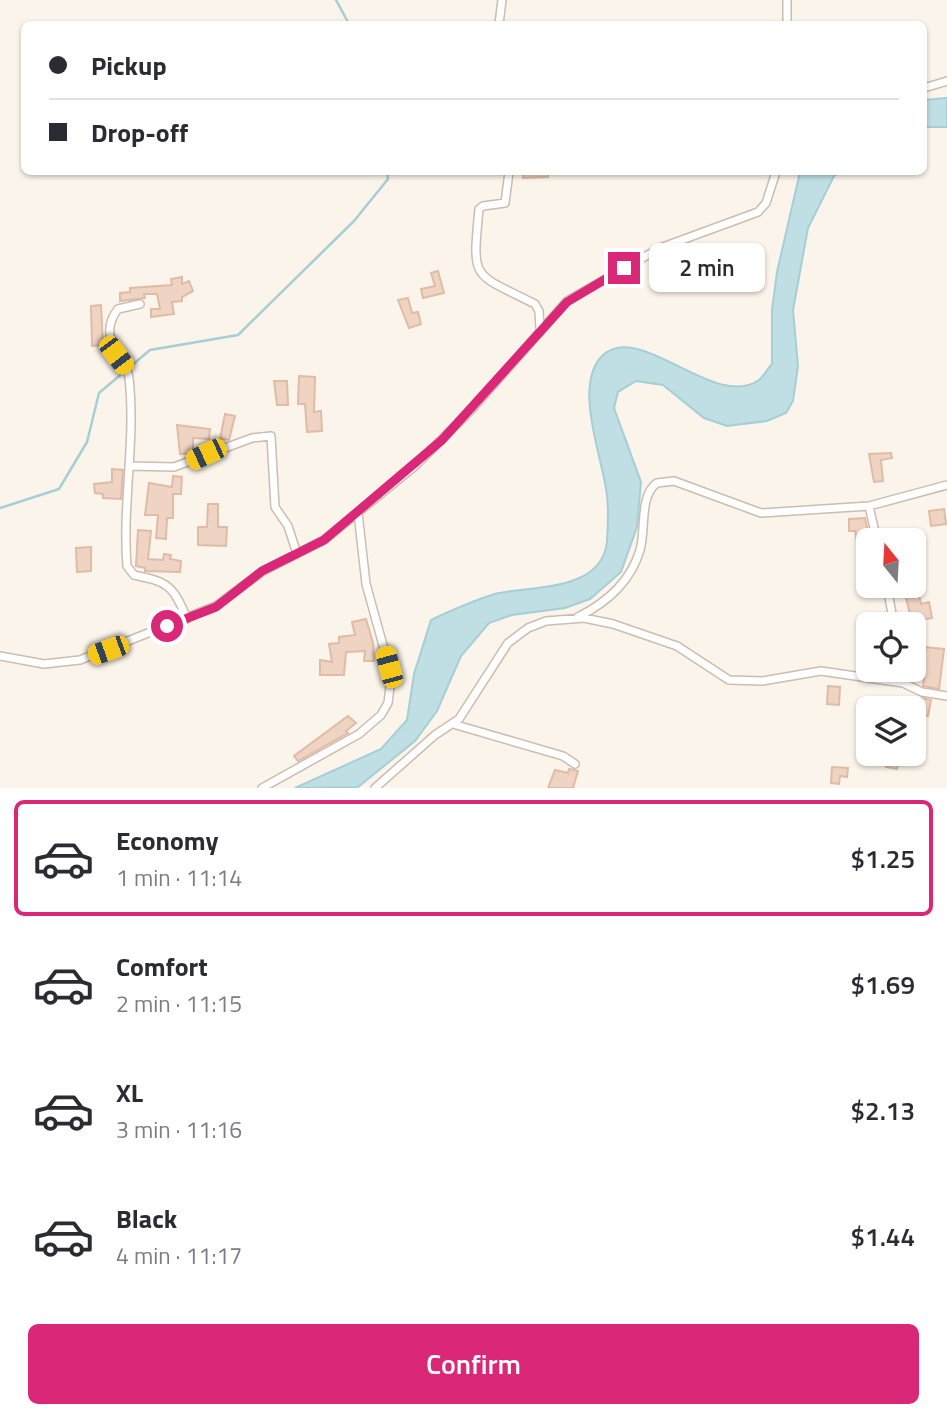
<!DOCTYPE html>
<html lang="en">
<head>
<meta charset="utf-8">
<style>
  body { margin:0; font-family:"Titillium Web",sans-serif; background:#f7f7f7; color:#2b2b33; height:100vh; display:flex; flex-direction:column; font-size:26px; white-space:nowrap }
  * { box-sizing:border-box; margin:0 }
  p { font-size:23px; color:#7c7c81 }
  .icon { flex:none; width:38px; height:38px; fill:none; stroke:currentColor; stroke-width:2; stroke-linecap:round; stroke-linejoin:round }
  .map { position:relative; height:788px; overflow:hidden }
  .sheet { display:flex; flex-direction:column; background:#fff; flex:1 }
  .sheet>* { flex:none }
  .top-card { position:absolute; left:21px; top:21px; width:906px; height:154px; border-radius:10px; box-shadow:0 2px 5px #0004; display:grid; align-content:center; height:154px; padding:0 28px; background:#fff }
  .needle { width:46px; rotate:342deg }
  .controls { position:absolute; left:856px; top:528px; display:grid; gap:14px }
  .controls a { display:grid; place-items:center; width:70px; height:70px; border-radius:10px; background:#fff; box-shadow:0 2px 5px #0004; font-size:35px }
  .end { position:absolute; width:32px; height:32px; margin:-16px; border:9px solid #db2777; background:#fff; box-shadow:0 0 0 4px #fff }
  .from { border-radius:50% }
  .bubble { position:absolute; height:49px; border-radius:10px; background:#fff; box-shadow:0 2px 5px #0004; font-size:23px; font-weight:600; line-height:49px; text-align:center }
  .car { position:absolute; width:21px; height:42px; margin:-21px -10px; border-radius:9px; box-shadow:0 0 5px 2px #0007; background:linear-gradient(#f5c518 24%,#345 0 40%,#f5c518 0 76%,#345 0 86%,#f5c518 0) }
  .top-card b { display:flex; align-items:center; gap:24px; height:66px; font-size:26px }
  .top-card b+b { border-top:2px solid #e1e1e2 }
  .top-card i { width:18px; height:18px; background:#2b2b33 }
  ul { padding:12px 0 0; list-style:none }
  li { display:flex; align-items:center; gap:21px; height:116px; margin:0 14px 10px; padding:0 14px; border:4px solid transparent; border-radius:10px }
  li div { flex:1 }
  li b { display:block; font-size:26px }
  li em { font-style:normal; font-weight:600 }
  li.current { border-color:#db2777 }
  li>.icon { width:63px; height:63px; stroke-width:1.5 }
  .button { display:flex; gap:14px; margin-top:auto; padding:14px 28px }
  .button a { flex:1; height:80px; border-radius:10px; background:#db2777; color:#fff; font-size:28px; font-weight:600; line-height:80px; text-align:center }
  .map>svg:first-child { display:block }
  .water { fill:#bfdfe4; stroke:#a6ced5; stroke-width:2 }
  .lines { fill:none; stroke-linecap:round; stroke-linejoin:round }
  .stream { stroke:#a6ced5; stroke-width:2.5 }
  .building { fill:#efd4c4; stroke:#e0bba5; stroke-width:2 }
  .street-casing { stroke:#cdbcb0; stroke-width:10 }
  .street { stroke:#fff; stroke-width:7 }
  .route { stroke:#db2777; stroke-width:9 }
</style>
</head>
<body>
<div class="map">
<svg width="947" height="788" viewBox="0 0 947 788">
  <rect width="100%" height="100%" fill="#fbf4ea"/>
  <path class="water" d="M947,98V127H924V100Z
    M800,172H841L834,176L808,228L793,310L798,366L793,401L786,413L767,421L727,426L704,418L663,385L636,381L618,392L614,408L641,482L637,527L621,572L590,599L565,608L512,615L489,623L461,656L437,711L415,741L358,787L295,788L381,749L407,720L414,674L431,620C452,610 472,601 495,594C530,585 601,593 607,542C608,526 609,505 606,489C601,454 573,383 603,355C641,321 715,411 759,380C764,376 768,368 772,364V310L777,272Z"/>
  <g class="lines">
    <path class="stream" d="M336,0L349,24
      M0,508L59,489L87,442L99,393L150,350L238,335L354,221L388,179L387,172"/>
  </g>
  <path class="building" d="M523,172H548V177L523,178Z
    M438,271L444,293L423,298L421,289L435,286L431,273Z
    M182,277V284L189,281L193,291L182,297V301L172,302L174,314L151,317V309H160L157,294H144L145,298L120,301V293L130,292V288L172,285L171,279Z
    M408,298L412,313L418,312L421,324L409,328L398,300Z
    M101,305L103,345L92,346L91,306Z
    M299,376L315,377L314,412L321,411L322,431L307,432L305,404H298Z
    M274,381H287L288,405H277Z
    M225,414L235,416L229,440L220,439Z
    M177,425L210,429L209,439L193,438V453L180,454Z
    M891,453L892,458L881,460L883,481L874,482L869,454Z
    M112,469L123,470L121,499L103,498V494L95,493L94,484L112,482Z
    M173,476L182,477L181,494H173V518H167L166,539L156,538L158,515H145L149,483L172,487Z
    M208,504H218V527H227L226,546L198,545V527H207Z
    M944,509L946,524L931,526L929,511Z
    M865,518L870,541L868,545L858,547L855,531H849V519Z
    M138,530L151,531L148,559L163,560L164,554L171,555L170,559L181,561L180,572L145,571V568L136,566Z
    M91,547V571L77,572L76,548Z
    M903,586H917L921,604L929,602L932,618L912,622Z
    M366,619L373,643L374,661H364L365,651L346,652L344,675H320V660L332,662L329,644L339,643V637L355,635L352,622Z
    M914,646L944,649L939,689L923,686L925,669L921,668L922,656L914,655Z
    M828,686L840,687L839,705L827,704Z
    M922,698L931,700L928,716L914,714V704L921,705Z
    M348,716L356,723L346,731L348,733L298,761L294,756Z
    M868,754H900L897,769L886,767L887,763L867,761Z
    M832,767L848,768L847,777L840,776L839,784L831,783Z
    M569,769L578,771L573,788H548L555,770L568,773Z"/>
  <g class="lines">
    <defs>
      <path id="street" d="M499,24L502,0
        M787,24V0
        M924,88L947,81
        M509,172L505,203L483,206L479,209C472,282 472,272 535,304L539,311L540,329
        M140,304L118,309C95,339 127,357 129,378C136,440 122,504 127,566L134,575C168,582 173,585 187,619
        M129,466L174,467L252,438L271,436L275,507L288,526L297,554
        M877,541L869,506L947,485
        M887,586L894,625
        M578,617C606,603 631,581 640,550C646,531 639,495 657,483L674,481L761,513L869,506
        M0,656L44,664L80,660L216,606L263,571L324,540L415,466L472,409L567,301L660,248L758,212L766,203L776,172
        M903,683L922,692L947,696
        M453,724L563,756L575,764
        M262,788L359,734L381,715L388,703L390,687L389,667L366,584L358,513
        M375,788L435,735L459,719L508,643L528,628L546,621L584,618L613,624L677,646L729,680L762,681L821,671L903,683L901,670"/>
    </defs>
    <use href="#street" class="street-casing"/>
    <use href="#street" class="street"/>
  </g>
  <g class="lines">
    <path class="route" d="M167,626L216,607L262,571L324,540L442,440L567,302L624,268"/>
  </g>
</svg>
<div class="controls">
<a><svg class="needle" viewBox="-14 -14 28 28"><path d="M0-13l5 13h-10z" fill="#e53935"/><path d="M0 13l5-13h-10z" fill="#7c7c81"/></svg></a>
<a><svg class="icon" aria-label="locate" viewBox="0 0 24 24"><circle cx="12" cy="12" r="6"/><path d="M12 2v4M12 18v4M2 12h4M18 12h4"/></svg></a>
<a><svg class="icon" aria-label="layers" viewBox="0 0 24 24"><path d="M12 4l9 5-9 5-9-5zM3 14l9 5 9-5"/></svg></a>
</div>
<i class="end from" style="left:167px;top:626px"></i>
<i class="end" style="left:624px;top:268px"></i>
<div class="bubble" style="left:649px;top:243px;width:116px">2 min</div>
<i class="car" style="left:116px;top:355px;rotate:143deg"></i>
<i class="car" style="left:206px;top:454px;rotate:245deg"></i>
<i class="car" style="left:108px;top:650px;rotate:250deg"></i>
<i class="car" style="left:389px;top:667px;rotate:345deg"></i>
<div class="top-card">
<b><i class="from"></i>Pickup</b>
<b><i></i>Drop-off</b>
</div>
</div>
<section class="sheet">
<ul>
<li class="current"><svg class="icon" aria-label="car" viewBox="0 0 24 24"><path d="M5 17H2v-5l4-1 3-4h7l3 4 3 1v5h-3M9 17h6M6 11h13"/><circle cx="7" cy="17" r="2"/><circle cx="17" cy="17" r="2"/></svg><div><b>Economy</b><p>1 min · 11:14</p></div><em>$1.25</em></li>
<li><svg class="icon" aria-label="car" viewBox="0 0 24 24"><path d="M5 17H2v-5l4-1 3-4h7l3 4 3 1v5h-3M9 17h6M6 11h13"/><circle cx="7" cy="17" r="2"/><circle cx="17" cy="17" r="2"/></svg><div><b>Comfort</b><p>2 min · 11:15</p></div><em>$1.69</em></li>
<li><svg class="icon" aria-label="car" viewBox="0 0 24 24"><path d="M5 17H2v-5l4-1 3-4h7l3 4 3 1v5h-3M9 17h6M6 11h13"/><circle cx="7" cy="17" r="2"/><circle cx="17" cy="17" r="2"/></svg><div><b>XL</b><p>3 min · 11:16</p></div><em>$2.13</em></li>
<li><svg class="icon" aria-label="car" viewBox="0 0 24 24"><path d="M5 17H2v-5l4-1 3-4h7l3 4 3 1v5h-3M9 17h6M6 11h13"/><circle cx="7" cy="17" r="2"/><circle cx="17" cy="17" r="2"/></svg><div><b>Black</b><p>4 min · 11:17</p></div><em>$1.44</em></li>
</ul>
<div class="button"><a>Confirm</a></div>
</section>
</body>
</html>
